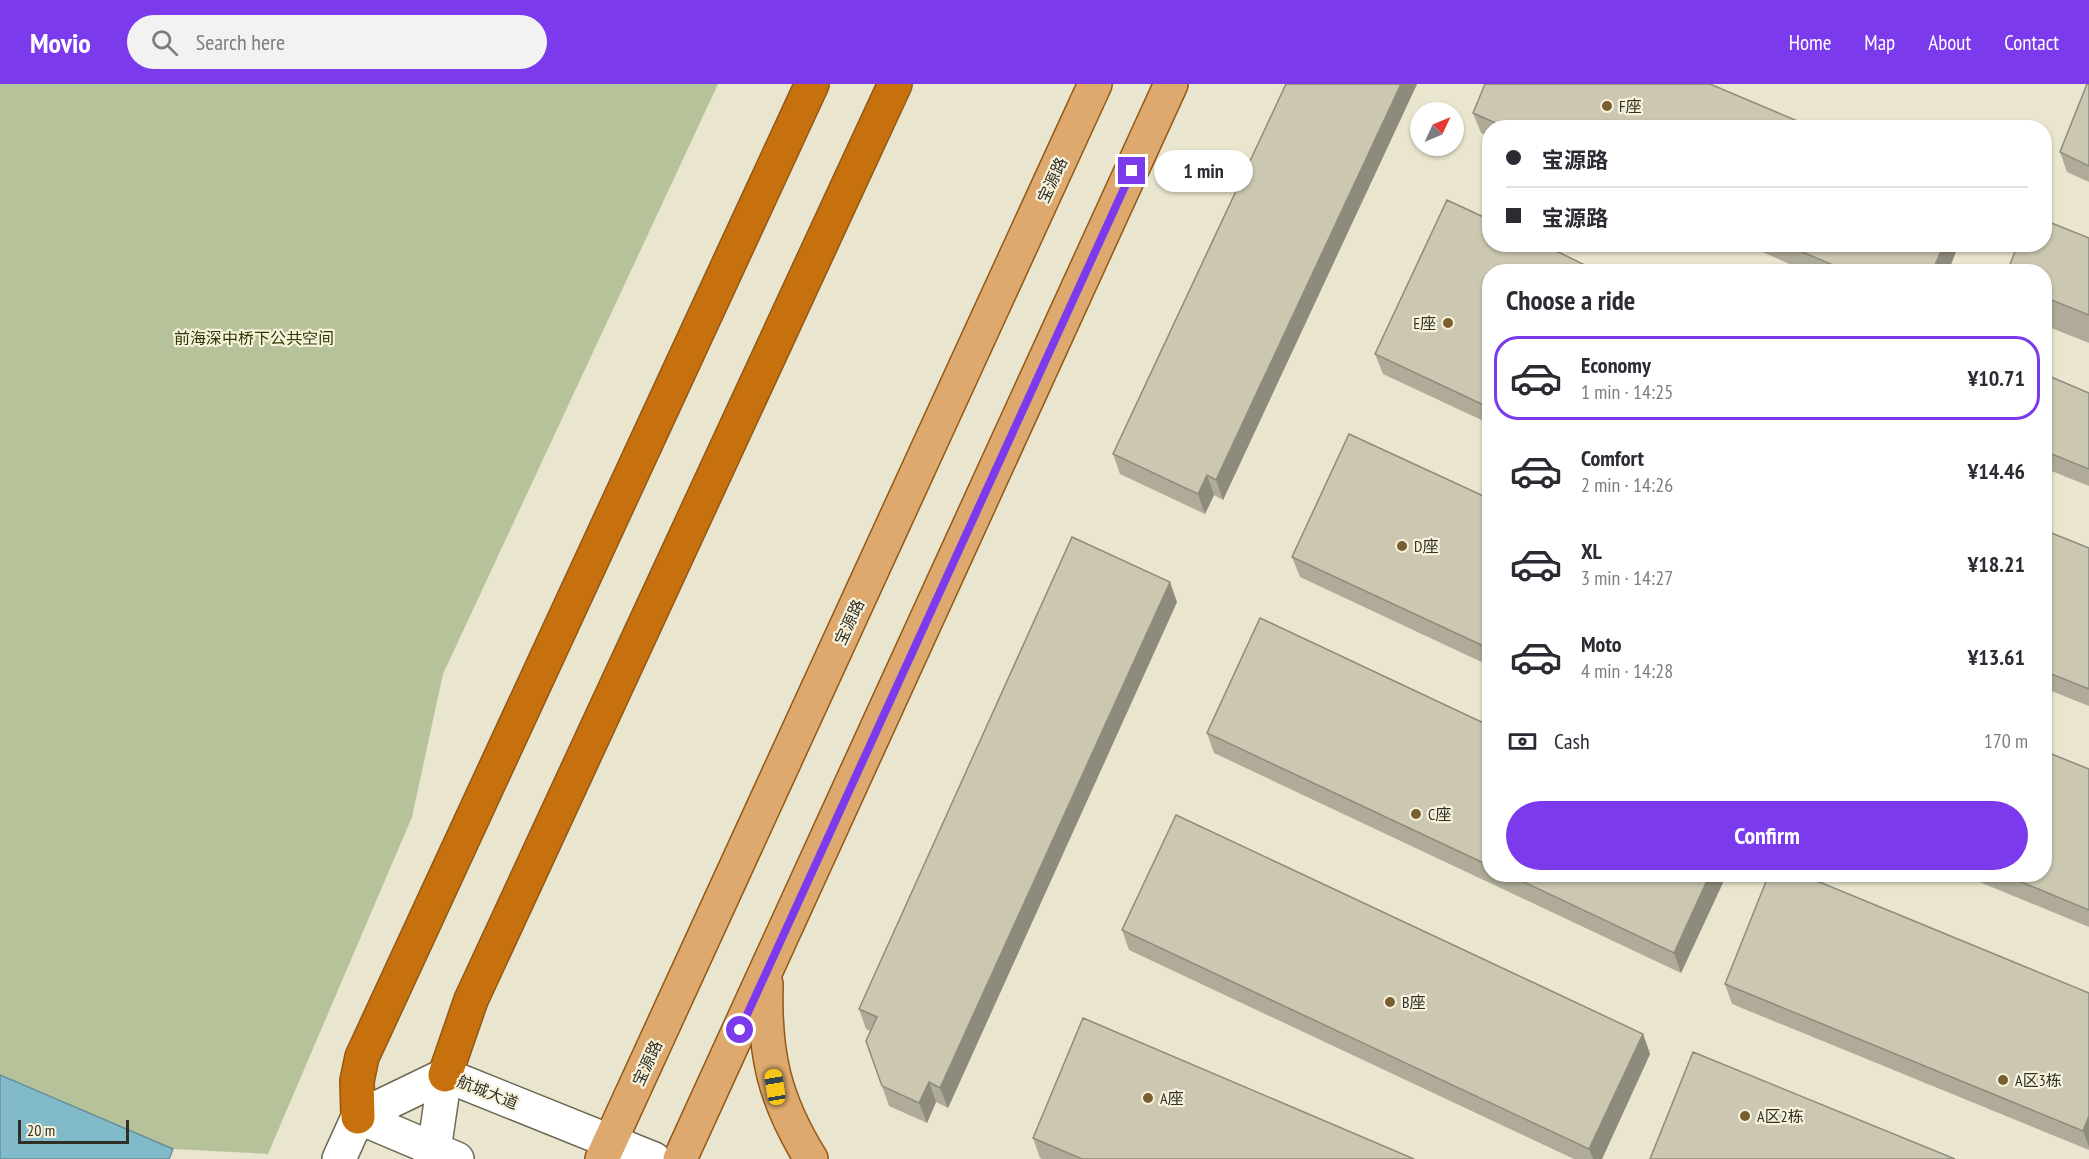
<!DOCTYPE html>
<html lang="en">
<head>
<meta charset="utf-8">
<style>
  body { margin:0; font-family:"PT Sans Narrow","Noto Sans SC",sans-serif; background:#f2f2f3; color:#2b2b33; height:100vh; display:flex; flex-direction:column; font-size:22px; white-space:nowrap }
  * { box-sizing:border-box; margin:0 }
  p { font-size:20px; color:#7c7c81 }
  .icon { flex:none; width:33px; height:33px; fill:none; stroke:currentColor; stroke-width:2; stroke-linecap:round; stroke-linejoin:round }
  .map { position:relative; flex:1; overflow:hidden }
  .panel { position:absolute; left:1482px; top:180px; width:570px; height:618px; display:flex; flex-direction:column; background:#fff; border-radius:24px; box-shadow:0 2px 4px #0004 }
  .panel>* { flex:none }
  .banner { position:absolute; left:1482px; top:36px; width:570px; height:132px; border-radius:24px; box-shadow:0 2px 4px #0004; display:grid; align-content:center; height:132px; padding:0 24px; background:#fff }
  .needle { width:39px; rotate:46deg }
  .buttons { position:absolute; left:1410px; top:18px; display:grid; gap:12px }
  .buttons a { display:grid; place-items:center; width:54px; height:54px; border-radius:50%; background:#fff; box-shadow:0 2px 4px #0004; font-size:30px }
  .scale { position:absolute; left:18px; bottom:15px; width:111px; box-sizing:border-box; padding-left:6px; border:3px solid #312f26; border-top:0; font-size:16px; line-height:21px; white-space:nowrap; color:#312f26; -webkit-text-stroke:4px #f7f2db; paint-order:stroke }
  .end { position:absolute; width:27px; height:27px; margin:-14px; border:8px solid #7c3aed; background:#fff; box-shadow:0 0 0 3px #fff }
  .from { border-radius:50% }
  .bubble { position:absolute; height:42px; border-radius:21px; background:#fff; box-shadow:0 2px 4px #0004; font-size:20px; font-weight:700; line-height:42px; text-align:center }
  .car { position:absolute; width:18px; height:36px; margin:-18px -9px; border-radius:8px; box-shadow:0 0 4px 2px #0007; background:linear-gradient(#f5c518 24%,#345 0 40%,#f5c518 0 76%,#345 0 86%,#f5c518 0) }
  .banner b { display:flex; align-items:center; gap:21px; height:57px; font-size:22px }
  .banner b+b { border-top:2px solid #e1e1e2 }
  .banner i { width:15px; height:15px; background:#2b2b33 }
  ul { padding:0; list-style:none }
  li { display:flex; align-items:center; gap:18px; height:84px; margin:0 12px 9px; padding:0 12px; border:3px solid transparent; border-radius:24px }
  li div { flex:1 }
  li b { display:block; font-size:22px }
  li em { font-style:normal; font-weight:700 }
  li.current { border-color:#7c3aed }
  li>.icon { width:54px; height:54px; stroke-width:1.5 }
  h2 { padding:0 24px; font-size:27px; line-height:72px }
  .pay { display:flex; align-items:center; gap:15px; height:66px; padding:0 24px; font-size:22px }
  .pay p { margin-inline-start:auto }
  .action { display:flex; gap:12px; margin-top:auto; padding:12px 24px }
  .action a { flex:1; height:69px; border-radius:36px; background:#7c3aed; color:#fff; font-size:24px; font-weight:700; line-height:69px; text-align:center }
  header { display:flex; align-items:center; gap:36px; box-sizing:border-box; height:84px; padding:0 30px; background:#7c3aed; color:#fff }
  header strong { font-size:28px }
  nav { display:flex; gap:33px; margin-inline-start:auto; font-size:21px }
  .search { width:420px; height:54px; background:#f2f2f3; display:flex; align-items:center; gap:15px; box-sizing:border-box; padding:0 21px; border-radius:33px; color:#7c7c81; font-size:22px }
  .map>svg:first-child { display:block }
  .green { fill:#b6c39a }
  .water { fill:#81bac9; stroke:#699098; stroke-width:1.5 }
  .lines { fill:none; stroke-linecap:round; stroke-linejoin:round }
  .secondary-casing { stroke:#6c6854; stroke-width:36 }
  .primary-casing { stroke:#925916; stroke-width:36 }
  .highway-casing { stroke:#925916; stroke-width:36 }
  .secondary { stroke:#fff; stroke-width:33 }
  .primary { stroke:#dda96e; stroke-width:33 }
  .highway { stroke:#c6700e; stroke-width:33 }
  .wall { fill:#afab98 }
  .shaded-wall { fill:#8e8b7c }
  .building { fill:#cbc7b1; stroke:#8e8b7c; stroke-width:1.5 }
  .route { stroke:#7c3aed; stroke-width:8 }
  .poi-dot { fill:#795e30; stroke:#f7f2db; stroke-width:2 }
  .labels { text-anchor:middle; stroke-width:4.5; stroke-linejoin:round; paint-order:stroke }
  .poi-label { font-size:16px; fill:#312f26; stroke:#f7f2db; text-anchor:start }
  .street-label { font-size:16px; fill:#312f26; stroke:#f7f2db }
  .park-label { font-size:16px; fill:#2d3904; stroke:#f7f2db }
</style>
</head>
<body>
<header>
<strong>Movio</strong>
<div class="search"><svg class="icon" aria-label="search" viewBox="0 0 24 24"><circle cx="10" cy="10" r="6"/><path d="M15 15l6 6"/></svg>Search here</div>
<nav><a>Home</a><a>Map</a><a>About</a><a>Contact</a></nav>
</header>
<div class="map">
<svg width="2089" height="1075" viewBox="0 0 2089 1075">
  <rect width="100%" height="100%" fill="#eae5ce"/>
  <path class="green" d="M0,0H718L443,590L412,733L268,1070L173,1065L0,991Z"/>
  <path class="water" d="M0,991L173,1065L169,1075H0Z"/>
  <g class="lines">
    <defs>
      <path id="secondary" d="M358,1033L445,991L654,1075
        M358,1033L457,1075
        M339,1075L358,1033
        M430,1075L434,1066L445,991"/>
      <path id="primary" d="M766,900C764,970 774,1015 811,1075
        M602,1075L1095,0
        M680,1075L1171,0"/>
      <path id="highway" d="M445,991L471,916L895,0
        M358,1033L357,997L362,973L812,0"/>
    </defs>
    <use href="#secondary" class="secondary-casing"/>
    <use href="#primary" class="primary-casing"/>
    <use href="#highway" class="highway-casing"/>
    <use href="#secondary" class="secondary"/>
    <use href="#primary" class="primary"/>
    <use href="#highway" class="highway"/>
  </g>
  <path class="wall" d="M1286,0H1417L1223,416L1214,411L1205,430L1120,390L1113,370Z
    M2089,0V98L2067,88L2060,68Z
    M1473,29L1814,44H1490V53L1481,49Z
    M2089,154V259L2044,241V188Z
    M1744,160H1959L1948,188H1808Z
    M1490,188V340L1383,290L1375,270Z
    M2044,290L2089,309V402L2044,384Z
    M1490,415V582L1300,493L1292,473Z
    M2044,446L2089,464V622L2044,604Z
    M1177,518L948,1024L936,1018L927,1039L889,1022L866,957L870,947L866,945L859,925Z
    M1490,642V790H1727L1681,889L1214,669L1207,649Z
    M2089,685V843L1960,790H2044Z
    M1122,846L1643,950L1650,970L1602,1075H1574L1129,866Z
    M1725,900L2089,909V1066L1732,920Z
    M1033,1054L1414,1075H1042L1040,1074Z"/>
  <path class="shaded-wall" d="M1401,0H1417L1223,416L1216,396Z
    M1944,160H1959L1948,188H1932Z
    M1207,391L1214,411L1205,430L1198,410Z
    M1170,498L1177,518L948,1024L940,1004Z
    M1710,790H1727L1681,889L1674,869Z
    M1643,950L1650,970L1602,1075H1593L1589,1065Z
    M929,998L936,1018L927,1039L919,1019Z
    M2089,1032V1063L2083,1047Z"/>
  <path class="building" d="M1286,0H1401L1216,396L1207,391L1198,410L1113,370Z
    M1485,0H1710L1814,44H1507L1473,29Z
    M2087,0H2089V82L2060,68Z
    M1447,116L1490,136V160H1542L1599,188H1490V324L1375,270Z
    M2044,136L2089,154V231L2044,213V188H2007L2018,160H2044Z
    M1784,160H1944L1932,188H1849Z
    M2044,290L2089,309V385L2044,367Z
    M1349,350L1490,415V565L1292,473Z
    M2044,446L2089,464V605L2044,587Z
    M1072,453L1170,498L940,1004L929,998L919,1019L882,1002L866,957L877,933L859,925Z
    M1260,534L1490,642V782L1207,649Z
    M2044,667L2089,685V826L2002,790H2044Z
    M1176,731L1643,950L1589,1065L1122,846Z
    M1507,790H1710L1674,869Z
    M1769,790H1800L2089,909V1032L2083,1047L1725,900Z
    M1083,934L1414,1075H1082L1033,1054Z
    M1693,968L1955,1075H1650Z"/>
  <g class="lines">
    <path class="route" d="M740,946L1132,87"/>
  </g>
  <g class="poi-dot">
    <circle cx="1607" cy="22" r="6"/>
    <circle cx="1448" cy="239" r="6"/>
    <circle cx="1402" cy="462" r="6"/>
    <circle cx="1416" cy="730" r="6"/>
    <circle cx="1390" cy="918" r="6"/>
    <circle cx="2003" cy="996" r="6"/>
    <circle cx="1148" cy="1014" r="6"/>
    <circle cx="1745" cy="1032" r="6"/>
  </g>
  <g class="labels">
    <g class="poi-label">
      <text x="1619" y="28">F座</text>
      <text x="1436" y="245" text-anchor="end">E座</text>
      <text x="1414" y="468">D座</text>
      <text x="1428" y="736">C座</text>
      <text x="1402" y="924">B座</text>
      <text x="2015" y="1002">A区3栋</text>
      <text x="1160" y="1020">A座</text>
      <text x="1757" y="1038">A区2栋</text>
    </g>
    <g class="street-label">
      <text transform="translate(1052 96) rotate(-65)" y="6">宝源路</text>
      <text transform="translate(849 538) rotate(-65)" y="6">宝源路</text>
      <text transform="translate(647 979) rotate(-65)" y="6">宝源路</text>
      <text transform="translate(488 1008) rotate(22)" y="6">航城大道</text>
    </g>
    <g class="park-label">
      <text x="254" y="260">前海深中桥下公共空间</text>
    </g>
  </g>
</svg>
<div class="buttons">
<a><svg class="needle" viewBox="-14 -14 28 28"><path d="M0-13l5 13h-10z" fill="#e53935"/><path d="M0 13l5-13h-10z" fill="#7c7c81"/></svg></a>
</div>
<div class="scale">20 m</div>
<i class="end from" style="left:740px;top:946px"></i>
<i class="end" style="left:1132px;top:87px"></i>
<div class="bubble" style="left:1154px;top:66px;width:99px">1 min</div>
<i class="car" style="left:775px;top:1003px;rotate:351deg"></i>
<div class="banner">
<b><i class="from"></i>宝源路</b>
<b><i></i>宝源路</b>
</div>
<section class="panel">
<h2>Choose a ride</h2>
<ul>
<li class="current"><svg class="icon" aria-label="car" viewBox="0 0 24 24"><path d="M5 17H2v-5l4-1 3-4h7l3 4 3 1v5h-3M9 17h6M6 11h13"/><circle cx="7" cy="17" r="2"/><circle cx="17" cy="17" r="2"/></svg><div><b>Economy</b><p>1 min · 14:25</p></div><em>¥10.71</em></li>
<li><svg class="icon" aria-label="car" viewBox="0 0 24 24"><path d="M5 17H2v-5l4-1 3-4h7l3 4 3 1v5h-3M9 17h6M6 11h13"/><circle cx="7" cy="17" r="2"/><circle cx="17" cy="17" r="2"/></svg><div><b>Comfort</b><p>2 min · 14:26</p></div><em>¥14.46</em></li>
<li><svg class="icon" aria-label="car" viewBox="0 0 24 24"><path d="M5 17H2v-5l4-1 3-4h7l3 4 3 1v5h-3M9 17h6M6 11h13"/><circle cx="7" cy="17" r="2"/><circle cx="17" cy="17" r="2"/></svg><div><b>XL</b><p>3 min · 14:27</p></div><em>¥18.21</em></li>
<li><svg class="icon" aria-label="car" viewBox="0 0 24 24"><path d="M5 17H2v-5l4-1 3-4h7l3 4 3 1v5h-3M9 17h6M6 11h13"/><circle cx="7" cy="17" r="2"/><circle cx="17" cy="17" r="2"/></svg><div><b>Moto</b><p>4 min · 14:28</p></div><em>¥13.61</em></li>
</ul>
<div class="pay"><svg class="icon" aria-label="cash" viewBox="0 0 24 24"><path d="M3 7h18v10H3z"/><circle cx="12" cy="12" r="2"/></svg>Cash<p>170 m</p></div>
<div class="action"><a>Confirm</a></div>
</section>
</div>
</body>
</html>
